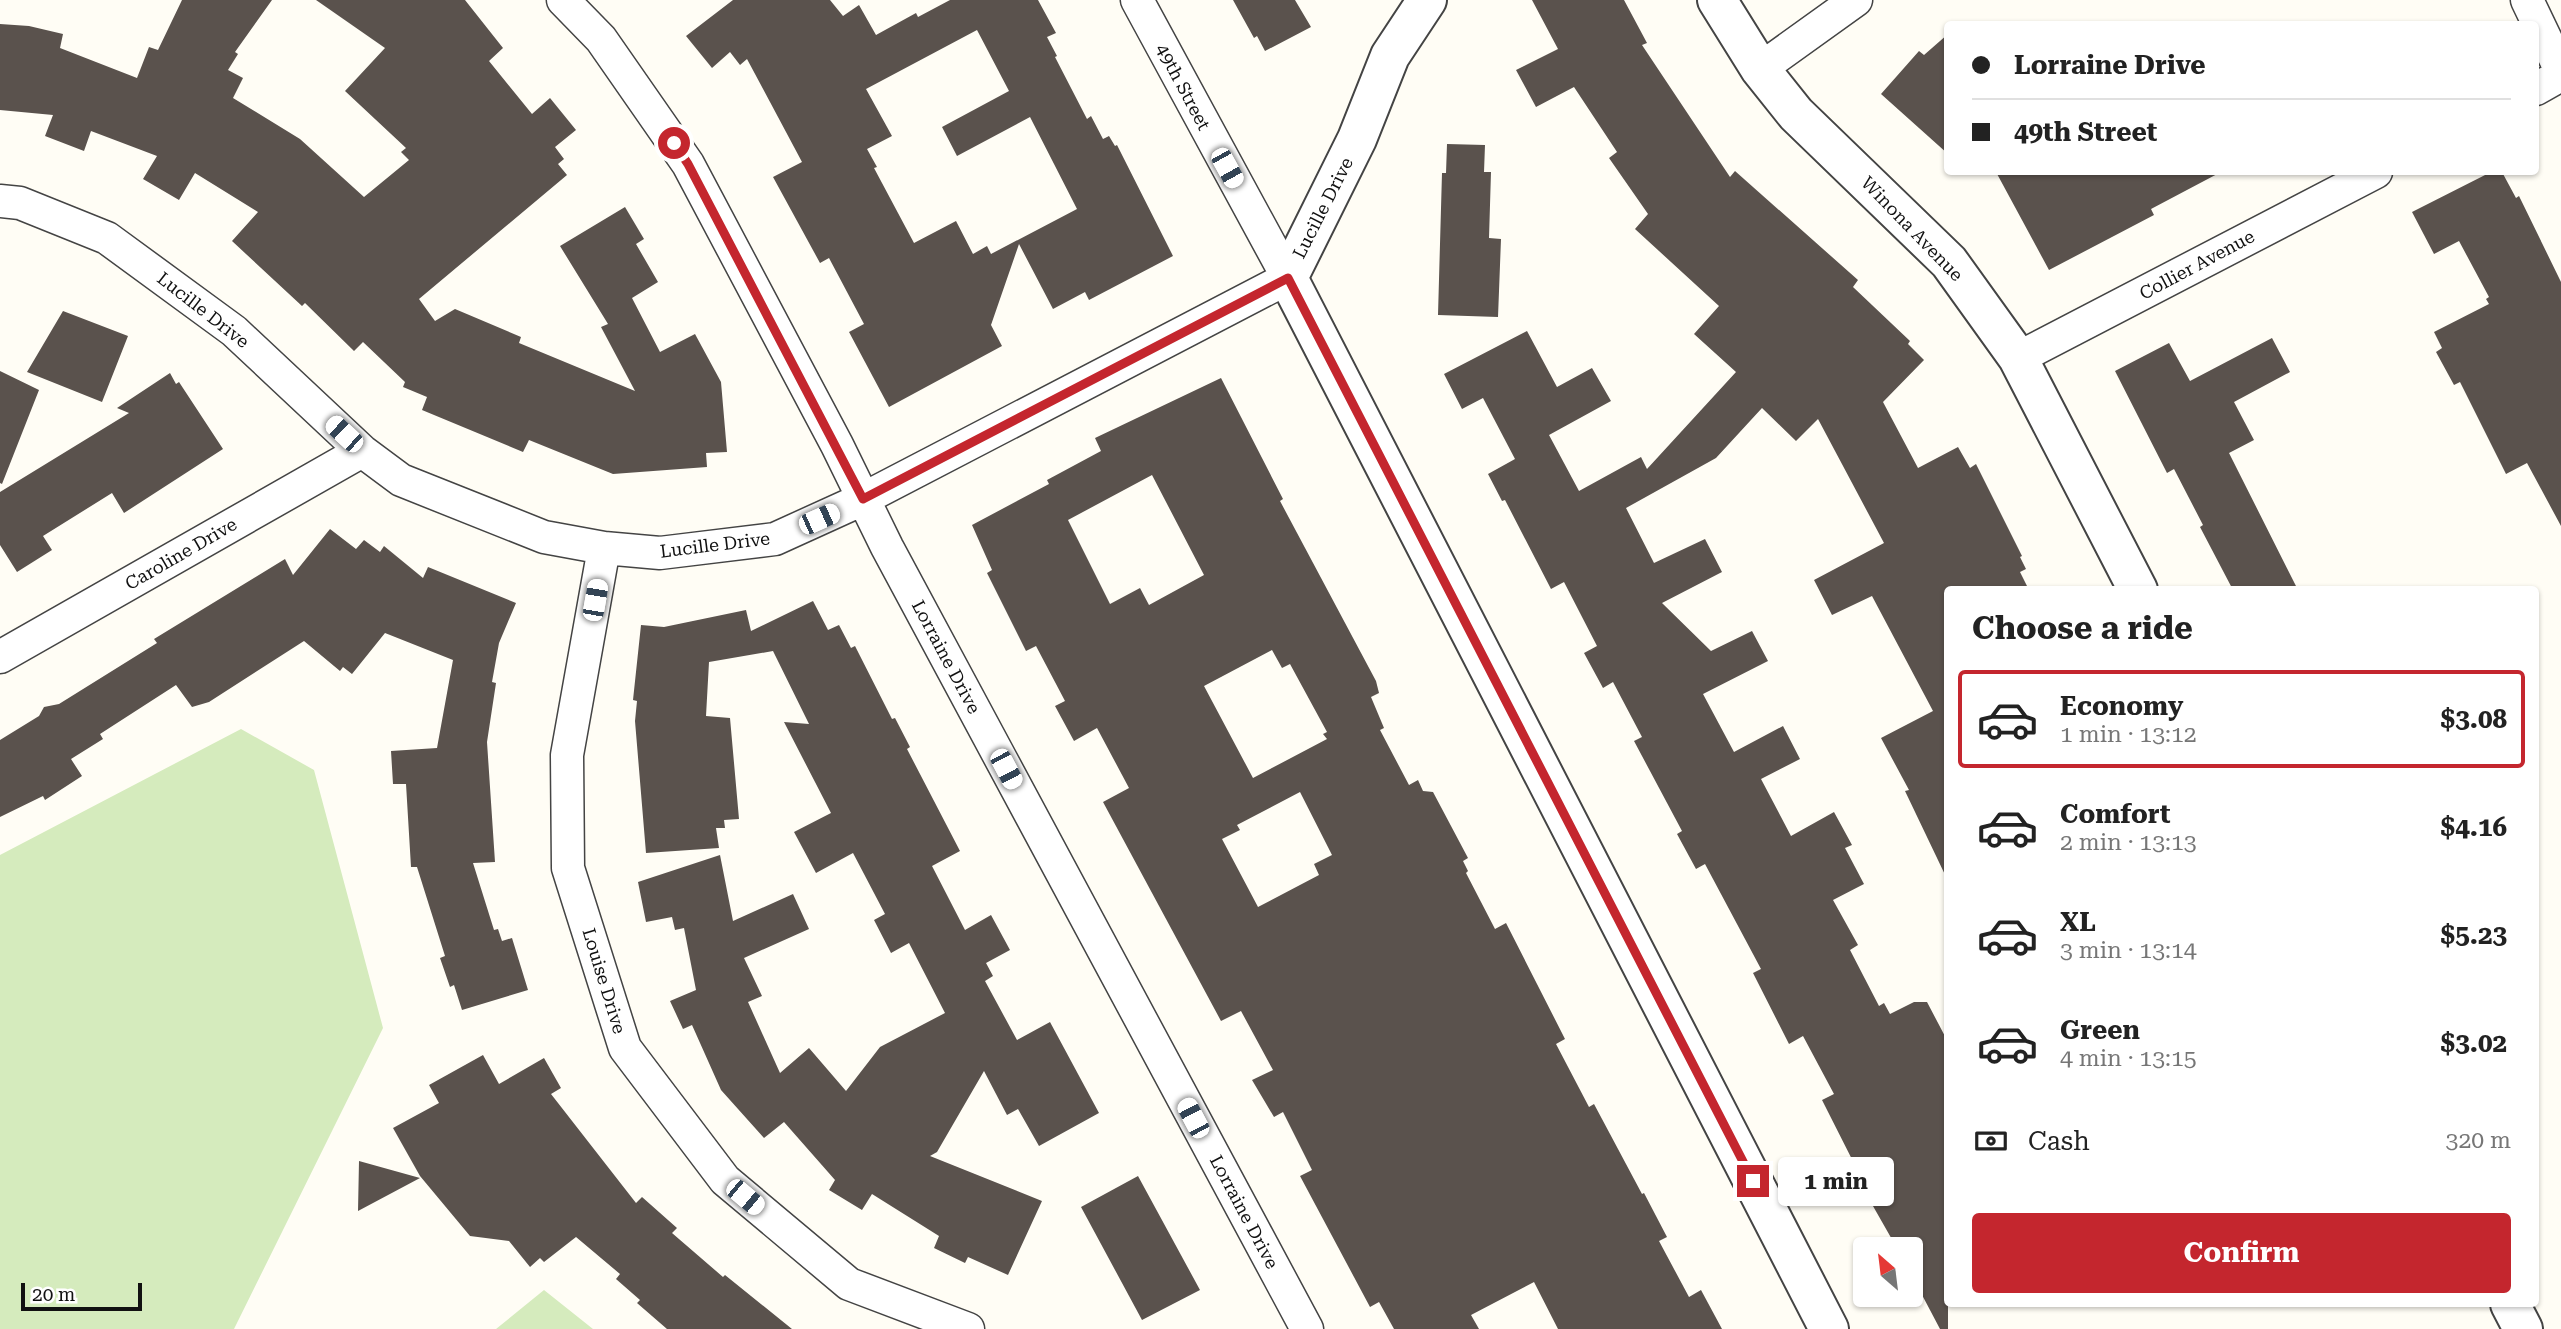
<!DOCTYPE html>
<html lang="en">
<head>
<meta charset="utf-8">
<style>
  body { margin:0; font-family:"Roboto Serif",serif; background:#f6f6f6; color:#222; height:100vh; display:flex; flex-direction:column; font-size:26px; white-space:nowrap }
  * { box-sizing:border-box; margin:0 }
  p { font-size:23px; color:#767676 }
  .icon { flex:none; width:38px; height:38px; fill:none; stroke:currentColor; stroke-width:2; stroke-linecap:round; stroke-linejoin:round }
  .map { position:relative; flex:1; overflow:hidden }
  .sheet { position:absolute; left:1944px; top:586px; width:595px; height:721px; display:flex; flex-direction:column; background:#fff; border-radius:7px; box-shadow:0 2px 5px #0004 }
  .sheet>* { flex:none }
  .top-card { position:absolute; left:1944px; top:21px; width:595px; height:154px; border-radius:7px; box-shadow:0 2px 5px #0004; display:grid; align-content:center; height:154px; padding:0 28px; background:#fff }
  .needle { width:46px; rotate:332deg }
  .tools { position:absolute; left:1853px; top:1237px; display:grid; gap:14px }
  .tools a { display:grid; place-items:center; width:70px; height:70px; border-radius:7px; background:#fff; box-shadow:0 2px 5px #0004; font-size:35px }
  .scale { position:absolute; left:21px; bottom:18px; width:121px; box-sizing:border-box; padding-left:7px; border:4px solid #111; border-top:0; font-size:19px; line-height:24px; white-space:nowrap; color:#111; -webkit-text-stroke:5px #fff; paint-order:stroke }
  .end { position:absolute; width:32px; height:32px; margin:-16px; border:9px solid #c4262e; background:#fff; box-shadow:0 0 0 4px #fff }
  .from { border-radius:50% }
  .bubble { position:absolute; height:49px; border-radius:7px; background:#fff; box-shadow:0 2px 5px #0004; font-size:23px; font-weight:700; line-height:49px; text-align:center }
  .car { position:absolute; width:21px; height:42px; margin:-21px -10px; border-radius:9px; box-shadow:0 0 5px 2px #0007; background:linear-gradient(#fff 24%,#345 0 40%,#fff 0 76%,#345 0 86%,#fff 0) }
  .top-card b { display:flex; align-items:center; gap:24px; height:66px; font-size:26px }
  .top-card b+b { border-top:2px solid #e0e0e0 }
  .top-card i { width:18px; height:18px; background:#222 }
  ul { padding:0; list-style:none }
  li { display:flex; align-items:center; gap:21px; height:98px; margin:0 14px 10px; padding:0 14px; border:4px solid transparent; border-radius:7px }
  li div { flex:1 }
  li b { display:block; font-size:26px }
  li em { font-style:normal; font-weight:700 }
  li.current { border-color:#c4262e }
  li>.icon { width:63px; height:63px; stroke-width:1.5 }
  h2 { padding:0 28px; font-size:32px; line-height:84px }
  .pay { display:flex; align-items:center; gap:18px; height:77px; padding:0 28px; font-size:26px }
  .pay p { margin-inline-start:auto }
  .button { display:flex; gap:14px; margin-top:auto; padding:14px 28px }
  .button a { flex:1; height:80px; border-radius:7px; background:#c4262e; color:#fff; font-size:28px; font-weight:700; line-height:80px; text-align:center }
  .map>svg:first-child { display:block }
  .green { fill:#d5ebbd }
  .building { fill:#5a524d; fill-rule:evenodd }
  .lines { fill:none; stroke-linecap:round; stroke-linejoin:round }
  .minor-casing { stroke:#444; stroke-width:35 }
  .tertiary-casing { stroke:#444; stroke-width:42 }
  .minor { stroke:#fff; stroke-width:32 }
  .tertiary { stroke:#fff; stroke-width:38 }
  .route { stroke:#c4262e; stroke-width:9 }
  .labels { text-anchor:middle; stroke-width:7; stroke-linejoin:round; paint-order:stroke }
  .street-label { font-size:18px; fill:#111; stroke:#fff }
</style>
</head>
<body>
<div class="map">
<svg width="2561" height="1329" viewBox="0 0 2561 1329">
  <rect width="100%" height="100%" fill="#fffdf5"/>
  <path class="green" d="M241,729L314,770L383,1028L234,1329H0V855Z
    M544,1290L593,1329H496Z"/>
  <path class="building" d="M182,0H272L235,52L238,54L228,70L243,78L233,98L300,139L364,197L409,160L401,152L406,148L345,91L385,48L316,0H465L503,48L489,61L532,114L550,98L576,130L555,147L564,159L558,164L567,175L419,299L435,321L455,309L521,337L519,343L635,391L601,327L608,324L560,246L625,207L644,239L636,244L658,282L632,298L660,352L695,334L721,382L727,452L706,453L707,467L613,474L529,440L523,452L422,410L427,397L403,387L405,382L363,342L354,351L305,303L302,306L232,241L258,212L195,173L179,200L143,179L157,156L91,131L84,151L45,136L53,115L0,110V24L29,26L63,34L60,48L137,78L149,47L158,50Z
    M733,0H830L843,16L859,5L876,35L916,13L918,17L950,0H1038L1056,33L1047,37L1057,56L1055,57L1087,119L1091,116L1103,139L1109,136L1115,146L1117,145L1173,256L1089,300L1085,292L1053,309L1019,244L991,325L1002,346L889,407L849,332L864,324L829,258L820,263L773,177L802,162L747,59L740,65L730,52L712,68L686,36ZM977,30L1009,91L942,127L957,156L1030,117L1077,209L991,254L987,246L973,254L956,221L914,243L874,168L877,167L867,149L892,136L866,89Z
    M1233,0H1295L1311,27L1265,51L1257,36L1254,38Z
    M1532,0H1624L1647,43L1642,45L1730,177L1735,171L1858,280L1853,287L1910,341L1908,344L1924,360L1883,402L1918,468L1958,447L1970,468L1976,464L2022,556L2020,557L2026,569L2020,572L2029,590H1948V881L1905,791L1909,790L1881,738L1933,711L1872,596L1832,615L1814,580L1884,543L1818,419L1796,441L1762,408L1716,458L1626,508L1654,563L1705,539L1722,572L1662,603L1711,651L1752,631L1768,661L1703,694L1734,752L1783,726L1800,759L1761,779L1791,836L1834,812L1852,845L1845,848L1864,884L1833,900L1858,945L1850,950L1879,1006L1884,1003L1890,1014L1914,1002H1927L1948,1042V1329H1940L1911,1274V1250H1898L1865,1192L1868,1191L1822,1100L1834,1094L1803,1036L1789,1044L1753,973L1761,969L1705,864L1696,869L1677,834L1682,831L1634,741L1642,737L1613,682L1603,688L1584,653L1597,646L1564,582L1551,589L1505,500L1502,501L1488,474L1515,459L1483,398L1462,409L1444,374L1527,331L1557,387L1592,368L1611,401L1549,435L1579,491L1641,457L1647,469L1736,372L1694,334L1719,306L1635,229L1648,214L1609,158L1617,152L1574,87L1536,107L1516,70L1558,49Z
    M1948,34V154L1881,94L1919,51L1924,55Z
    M1447,144L1485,145L1484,172H1491L1489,238L1501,239L1498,317L1438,315L1442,173H1446Z
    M1996,172H2221L2151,209L2154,215L2049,270Z
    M2491,172H2502L2516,198L2519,196L2561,282V526L2527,463L2506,474L2460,382L2454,385L2436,352L2442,348L2434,332L2489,304L2486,299L2489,297L2459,241L2434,254L2412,212Z
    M63,311L128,336L102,402L27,372Z
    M2272,338L2290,372L2234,402L2254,440L2229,453L2298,590H2233L2200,527L2203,525L2174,469L2167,473L2115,371L2169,343L2190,381Z
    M0,371L39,390L2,484L0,483Z
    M170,373L176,384L179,382L223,449L124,513L112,493L43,536L52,550L17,572L0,545V492L129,413L117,408Z
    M1221,378L1283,499L1280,501L1376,681L1379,693L1371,697L1384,728L1380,730L1409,785L1418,780L1423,791L1433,792L1468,858L1463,861L1468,871L1466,873L1495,929L1506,923L1565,1039L1556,1044L1589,1107L1594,1104L1642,1194L1644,1193L1667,1237L1659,1241L1689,1297L1701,1290L1722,1329H1558L1534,1282L1471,1315L1479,1329H1394L1379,1302L1370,1307L1300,1176L1312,1170L1283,1112L1274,1117L1252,1080L1273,1070L1241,1011L1221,1021L1103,802L1129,788L1097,728L1074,741L1055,706L1065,701L1036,646L1026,651L987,573L992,570L972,525L1049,484L1047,480L1101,451L1095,438ZM1152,475L1204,575L1149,605L1140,588L1110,604L1068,520ZM1272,650L1282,668L1290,664L1327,732L1323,734L1327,739L1253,778L1204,686ZM1300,792L1332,855L1314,864L1319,875L1258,907L1222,839L1240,830L1237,825Z
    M330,529L356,549L364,540L380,552L384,546L423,578L428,567L516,603L499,643L492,682L496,683L487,742L495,862L473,863L494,930L498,929L502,941L512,938L528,990L462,1010L454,985L450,987L440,958L445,956L417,867H411L406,784H393L391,751L437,748L453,660L385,633L352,674L343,667L340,671L304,641L209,702L192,707L176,685L100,734L103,739L71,759L82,776L45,800L43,796L0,817V740L39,716L44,707L59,704L157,643L154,639L285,559L293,575Z
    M813,601L828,630L839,625L851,648L855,646L892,719L895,718L910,747L907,749L960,851L932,866L965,930L991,915L1010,950L986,963L993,976L985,981L1017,1040L1050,1022L1099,1113L1039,1146L1018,1109L1007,1115L984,1071L937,1152L930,1156L1042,1201L1008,1275L968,1257L965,1263L934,1248L939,1236L872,1194L862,1210L829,1190L835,1180L784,1122L764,1138L721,1090L692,1025L683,1029L670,1001L696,990L684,928L675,930L672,917L646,922L638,882L720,855L733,921L793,894L809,929L744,958L762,996L748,1002L780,1073L809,1048L846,1091L880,1047L945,1013L909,943L891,953L874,920L885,914L853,853L816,873L794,832L831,813L784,722L809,724L773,651L709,662L706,716L730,718L739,819L724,820L725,828H716L719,848L646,853L635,721L637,701L633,700L641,625L664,627L746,610L751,631Z
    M483,1055L499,1084L544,1058L561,1088L551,1094L636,1203L642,1197L677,1228L672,1233L723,1277L725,1275L792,1329H667L637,1303L640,1300L616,1279L620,1274L576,1237L544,1262L540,1258L530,1267L509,1241L470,1236L420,1176L393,1128L439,1103L429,1085Z
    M359,1161L420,1178L358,1211Z
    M1138,1176L1200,1290L1142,1320L1081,1207Z"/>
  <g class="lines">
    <defs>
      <path id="minor" d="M563,0L601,39L688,164L837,445L887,547L1307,1329
        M2527,0L2561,71
        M1760,69L1856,0
        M2536,89L2561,75
        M0,201L20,203L107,238L234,331L362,451L401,480L544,537L604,548L660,553L775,539L863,499L1288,278L1137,0
        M2018,358L2376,172
        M604,548L567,755L568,868L625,1048L725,1180L849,1284L968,1329
        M0,657L362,451"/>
      <path id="tertiary" d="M1427,0L1390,56L1357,139L1288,278L1829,1329
        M1717,0L1760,69L1796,114L1949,262L2018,358L2138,590
        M2510,1304L2523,1329"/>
    </defs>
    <use href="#minor" class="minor-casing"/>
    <use href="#tertiary" class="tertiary-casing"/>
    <use href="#minor" class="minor"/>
    <use href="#tertiary" class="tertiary"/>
  </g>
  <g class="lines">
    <path class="route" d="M674,143L688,164L863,499L1288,278L1753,1181"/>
  </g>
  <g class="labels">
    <g class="street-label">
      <text transform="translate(1183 87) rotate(62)" y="6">49th Street</text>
      <text transform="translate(1323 208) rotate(-63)" y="6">Lucille Drive</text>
      <text transform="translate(1912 229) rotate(46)" y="6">Winona Avenue</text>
      <text transform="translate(2197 265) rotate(-28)" y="6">Collier Avenue</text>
      <text transform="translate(203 310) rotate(38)" y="6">Lucille Drive</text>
      <text transform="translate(715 545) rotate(-7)" y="6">Lucille Drive</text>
      <text transform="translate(181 554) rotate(-30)" y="6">Caroline Drive</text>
      <text transform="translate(946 657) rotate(62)" y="6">Lorraine Drive</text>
      <text transform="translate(604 981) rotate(73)" y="6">Louise Drive</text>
      <text transform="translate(1244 1212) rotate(62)" y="6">Lorraine Drive</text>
    </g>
  </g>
</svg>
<div class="tools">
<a><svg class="needle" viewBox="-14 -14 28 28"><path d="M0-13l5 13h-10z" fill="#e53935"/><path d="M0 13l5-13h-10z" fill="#767676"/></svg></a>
</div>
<div class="scale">20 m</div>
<i class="end from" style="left:674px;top:143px"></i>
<i class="end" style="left:1753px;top:1181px"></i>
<div class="bubble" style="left:1778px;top:1157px;width:116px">1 min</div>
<i class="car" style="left:1227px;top:168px;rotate:151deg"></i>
<i class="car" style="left:344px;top:434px;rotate:313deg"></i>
<i class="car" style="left:819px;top:519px;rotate:66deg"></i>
<i class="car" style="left:595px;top:600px;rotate:10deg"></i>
<i class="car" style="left:1006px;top:769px;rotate:152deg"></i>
<i class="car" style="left:1193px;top:1118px;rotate:332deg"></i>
<i class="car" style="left:745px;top:1197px;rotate:130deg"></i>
<div class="top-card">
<b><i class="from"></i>Lorraine Drive</b>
<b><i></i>49th Street</b>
</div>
<section class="sheet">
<h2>Choose a ride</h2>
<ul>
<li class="current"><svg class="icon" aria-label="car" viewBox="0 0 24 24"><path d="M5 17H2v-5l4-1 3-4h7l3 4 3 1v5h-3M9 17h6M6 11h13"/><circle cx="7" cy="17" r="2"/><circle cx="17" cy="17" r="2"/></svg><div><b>Economy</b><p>1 min · 13:12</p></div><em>$3.08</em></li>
<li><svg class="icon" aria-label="car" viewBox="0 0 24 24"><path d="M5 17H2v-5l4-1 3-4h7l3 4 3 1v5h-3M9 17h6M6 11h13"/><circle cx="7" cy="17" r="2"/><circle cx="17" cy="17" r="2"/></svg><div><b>Comfort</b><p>2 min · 13:13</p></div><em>$4.16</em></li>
<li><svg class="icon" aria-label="car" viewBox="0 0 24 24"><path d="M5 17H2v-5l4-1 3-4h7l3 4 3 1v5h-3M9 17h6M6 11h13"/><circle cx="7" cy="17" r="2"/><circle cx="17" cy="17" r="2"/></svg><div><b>XL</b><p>3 min · 13:14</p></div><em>$5.23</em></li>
<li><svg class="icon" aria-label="car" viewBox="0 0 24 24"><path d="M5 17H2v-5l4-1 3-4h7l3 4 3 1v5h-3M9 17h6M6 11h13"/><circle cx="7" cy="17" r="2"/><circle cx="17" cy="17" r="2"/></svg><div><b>Green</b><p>4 min · 13:15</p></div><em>$3.02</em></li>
</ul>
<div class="pay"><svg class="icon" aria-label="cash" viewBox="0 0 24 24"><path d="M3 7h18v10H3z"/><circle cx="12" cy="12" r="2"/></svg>Cash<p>320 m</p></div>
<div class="button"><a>Confirm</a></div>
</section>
</div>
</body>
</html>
